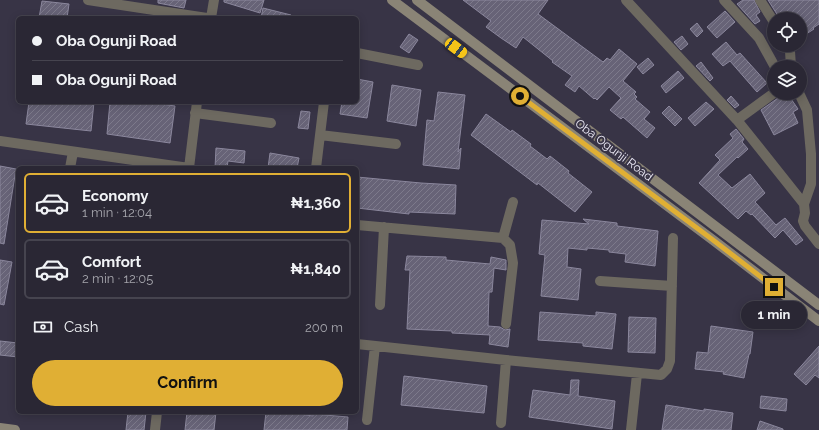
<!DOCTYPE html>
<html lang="en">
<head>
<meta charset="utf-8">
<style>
  body { margin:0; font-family:Raleway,sans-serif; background:#322f3c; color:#f1f3f6; height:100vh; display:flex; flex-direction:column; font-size:15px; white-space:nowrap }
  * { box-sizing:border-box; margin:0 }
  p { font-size:13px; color:#a5a5ac }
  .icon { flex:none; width:22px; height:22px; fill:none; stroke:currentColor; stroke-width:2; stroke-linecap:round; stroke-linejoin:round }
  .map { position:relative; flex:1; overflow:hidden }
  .panel { position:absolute; left:16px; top:166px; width:343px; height:248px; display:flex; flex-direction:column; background:#2a2734; border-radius:6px; box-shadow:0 2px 10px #0003,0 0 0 1px #46444f }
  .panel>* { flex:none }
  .hud { position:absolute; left:16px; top:16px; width:343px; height:88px; border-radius:6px; box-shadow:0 2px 10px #0003,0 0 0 1px #46444f; display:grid; align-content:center; height:88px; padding:0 16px; background:#2a2734 }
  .tools { position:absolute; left:767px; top:12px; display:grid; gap:8px }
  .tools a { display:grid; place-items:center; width:40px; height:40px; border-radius:50%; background:#2a2734; box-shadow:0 2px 10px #0003,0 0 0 1px #46444f; font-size:20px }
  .end { position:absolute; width:18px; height:18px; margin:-9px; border:5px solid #e0af34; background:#111; box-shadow:0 0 0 2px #111 }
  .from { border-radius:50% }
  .bubble { position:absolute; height:28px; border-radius:14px; background:#2a2734; box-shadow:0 2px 10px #0003,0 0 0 1px #46444f; font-size:13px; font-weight:700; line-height:28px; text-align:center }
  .car { position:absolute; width:12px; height:24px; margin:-12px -6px; border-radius:5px; box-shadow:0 0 3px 1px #0007; background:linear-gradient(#f5c518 24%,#345 0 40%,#f5c518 0 76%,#345 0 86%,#f5c518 0) }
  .hud b { display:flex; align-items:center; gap:14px; height:38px; font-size:15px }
  .hud b+b { border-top:1px solid #46444f }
  .hud i { width:10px; height:10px; background:#f1f3f6 }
  ul { padding:7px 0 0; list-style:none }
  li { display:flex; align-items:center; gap:12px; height:60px; margin:0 8px 6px; padding:0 8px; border:2px solid #46444f; border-radius:6px }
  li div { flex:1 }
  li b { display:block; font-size:15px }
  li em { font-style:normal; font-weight:700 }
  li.active { border-color:#e0af34 }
  li>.icon { width:36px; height:36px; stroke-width:1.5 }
  .pay { display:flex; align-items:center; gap:10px; height:44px; padding:0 16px; font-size:15px }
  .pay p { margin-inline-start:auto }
  .button { display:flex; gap:8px; margin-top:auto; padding:8px 16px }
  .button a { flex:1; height:46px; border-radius:24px; background:#e0af34; color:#111; font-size:16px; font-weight:700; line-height:46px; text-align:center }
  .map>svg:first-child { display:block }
  .building { fill:url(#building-hatch); stroke:#8b879d }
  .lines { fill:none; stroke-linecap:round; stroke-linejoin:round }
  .minor { stroke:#6d6960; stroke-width:10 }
  .secondary { stroke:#8a8476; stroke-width:10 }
  .route { stroke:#e0af34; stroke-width:5 }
  .labels { text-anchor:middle; stroke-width:4; stroke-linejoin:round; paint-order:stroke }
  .street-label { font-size:12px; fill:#edebf7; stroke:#383446 }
</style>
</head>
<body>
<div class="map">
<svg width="819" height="430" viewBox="0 0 819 430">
  <defs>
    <pattern id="building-hatch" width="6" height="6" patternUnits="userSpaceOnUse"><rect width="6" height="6" fill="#676377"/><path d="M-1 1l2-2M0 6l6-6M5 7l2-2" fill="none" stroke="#7d7a8b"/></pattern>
  </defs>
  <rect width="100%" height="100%" fill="#383446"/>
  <path class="building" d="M158,0H186L184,8L158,3Z
    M224,0H264L260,13L224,2Z
    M463,0H548L538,14L603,62L607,58L610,60L619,49L637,64L623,81L636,92L634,94L637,97L635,99L650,112L644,119L655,128L647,138L623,117L621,119L610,110L621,98L609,87L597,100L595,98L594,99L579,86L575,92L565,85L572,76L552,62L553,61L523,37L516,48L501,38L486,27L491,21Z
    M743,0H754L760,12L756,15L760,21L755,24L737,4Z
    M768,0H819V24L813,28L814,29L800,38V19H780Z
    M42,1L69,4L67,18H39Z
    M263,8L291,15L290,18H261Z
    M725,11L735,22L717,38L707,27Z
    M697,23L703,31L697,37L690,29Z
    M409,34L418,40L409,53L400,47Z
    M682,36L688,44L681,50L674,42Z
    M726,42L737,55L740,53L767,83L757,92L730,61L723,66L712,54Z
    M648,58L654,65L643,74L637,67Z
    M701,62L713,78L710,81L696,66Z
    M678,71L684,78L666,93L661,86Z
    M357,79L373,82L367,118L340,114L342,102H357Z
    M392,85L421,90L416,126L387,121Z
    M438,92L465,95L458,152L461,148L459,169L423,165L427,120L434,121Z
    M782,93H787L798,109L793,112L798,123L774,135L761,110L778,98Z
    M731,96L739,105L735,108L727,100Z
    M29,102H94L91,131L26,124Z
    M110,102H148L175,106L170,143L107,134Z
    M706,102L714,109L695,126L688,118Z
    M669,106L682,119L675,126L662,113Z
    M301,111L310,112L308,129L298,128Z
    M486,114L511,132L512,130L531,144L530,146L547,159L550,156L569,171L568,173L592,192L575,212L538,183L537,185L471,135Z
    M736,129L744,139L742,142L748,149L738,158L737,157L718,175L732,188L750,174L765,193L755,202L776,225L785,218L803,240L796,245L783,230L775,238L752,214L751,215L746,211L738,219L699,183L720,160L715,155L733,138L730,134Z
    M216,148L245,151L244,163L228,161L227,168H215Z
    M270,153L299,158L297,168H268Z
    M0,166L16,169L4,244L0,243Z
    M357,177L421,183L456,185L455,214L409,212V214L357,208Z
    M583,219L617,223V226L658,231L655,266L625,262L626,254L609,252V250L587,248V250L568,248L567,267L581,269L578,300L541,296L545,255L539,254L542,220L589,224Z
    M407,256L446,257V260L490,264L491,257L506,260V270L494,268L492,292H489L488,326L500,327L505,330L510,329L508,347L489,344L490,335L452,333V331L407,329L410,270H405Z
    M0,260L12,262L4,305L0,304Z
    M540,312L596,316V312L616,314L612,349L583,346V343L538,340Z
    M629,317L656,318L655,353L628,352Z
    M711,326L753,332L750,354H749L744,378L723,374L724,372L695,369L697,352L708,353Z
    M0,341L18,343V357L0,355Z
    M819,346V378L815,375L806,385L794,374Z
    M404,376L487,386L484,413L401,405Z
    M571,380H579L578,396L615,401L612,429L529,417L533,390L570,395Z
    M761,396L787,399L786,411L760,408Z
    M666,405L704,411V409L733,413L731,430H662Z
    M128,412H146L144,430H126Z
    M187,412H216L214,430H185Z
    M266,412H285L313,416V414L348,417L347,430H264Z
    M760,421L783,429V430H757Z"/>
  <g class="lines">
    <path class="minor" d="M88,0L207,18
      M626,0L737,120L804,204
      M724,0L759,38L775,67
      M760,0L774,22
      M211,18L214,0
      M787,45L790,51L791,67
      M357,53L418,65
      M799,93L807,110L811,154V184L804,204L805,213L803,221L805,226L819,244
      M195,113L271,123
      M737,120L774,93
      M320,135L396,144
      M0,141L189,168
      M70,168L73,152
      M189,168L197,102
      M316,168L324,102
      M357,225L503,238L510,245L513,263L506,324
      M503,238L513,202
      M600,281L672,286
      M380,305L384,227
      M357,344L506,360L661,375L667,369L670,361L673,238
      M367,420L375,346
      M501,423L506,360
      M155,430L157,412
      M631,430L637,374"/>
    <path class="secondary" d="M392,0L713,240L819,321
      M417,0L819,305
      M0,428L15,430"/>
  </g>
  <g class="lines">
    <path class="route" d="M520,96L713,240L774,287"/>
  </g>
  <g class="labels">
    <g class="street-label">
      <text transform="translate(614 150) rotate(37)" y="4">Oba Ogunji Road</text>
    </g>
  </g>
</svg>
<div class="tools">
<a><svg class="icon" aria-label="locate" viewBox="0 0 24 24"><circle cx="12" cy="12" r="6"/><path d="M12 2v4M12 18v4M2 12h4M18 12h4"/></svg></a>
<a><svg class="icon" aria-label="layers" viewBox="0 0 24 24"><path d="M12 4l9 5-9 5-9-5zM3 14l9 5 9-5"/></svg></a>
</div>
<i class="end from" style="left:520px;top:96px"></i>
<i class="end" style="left:774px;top:287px"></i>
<div class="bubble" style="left:741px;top:301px;width:66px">1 min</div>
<i class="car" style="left:456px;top:48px;rotate:127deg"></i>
<div class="hud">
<b><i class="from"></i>Oba Ogunji Road</b>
<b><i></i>Oba Ogunji Road</b>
</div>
<section class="panel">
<ul>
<li class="active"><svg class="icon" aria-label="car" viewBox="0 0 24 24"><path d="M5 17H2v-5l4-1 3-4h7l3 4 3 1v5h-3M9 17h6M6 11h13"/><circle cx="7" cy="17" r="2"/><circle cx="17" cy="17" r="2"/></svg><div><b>Economy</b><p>1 min · 12:04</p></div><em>₦1,360</em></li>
<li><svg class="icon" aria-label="car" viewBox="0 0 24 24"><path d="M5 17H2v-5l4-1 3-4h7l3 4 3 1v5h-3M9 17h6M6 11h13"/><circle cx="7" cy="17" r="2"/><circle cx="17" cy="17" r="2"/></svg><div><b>Comfort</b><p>2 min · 12:05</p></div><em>₦1,840</em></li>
</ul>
<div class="pay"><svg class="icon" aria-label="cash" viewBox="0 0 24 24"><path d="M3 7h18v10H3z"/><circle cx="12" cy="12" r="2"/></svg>Cash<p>200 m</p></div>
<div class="button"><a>Confirm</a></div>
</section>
</div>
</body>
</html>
